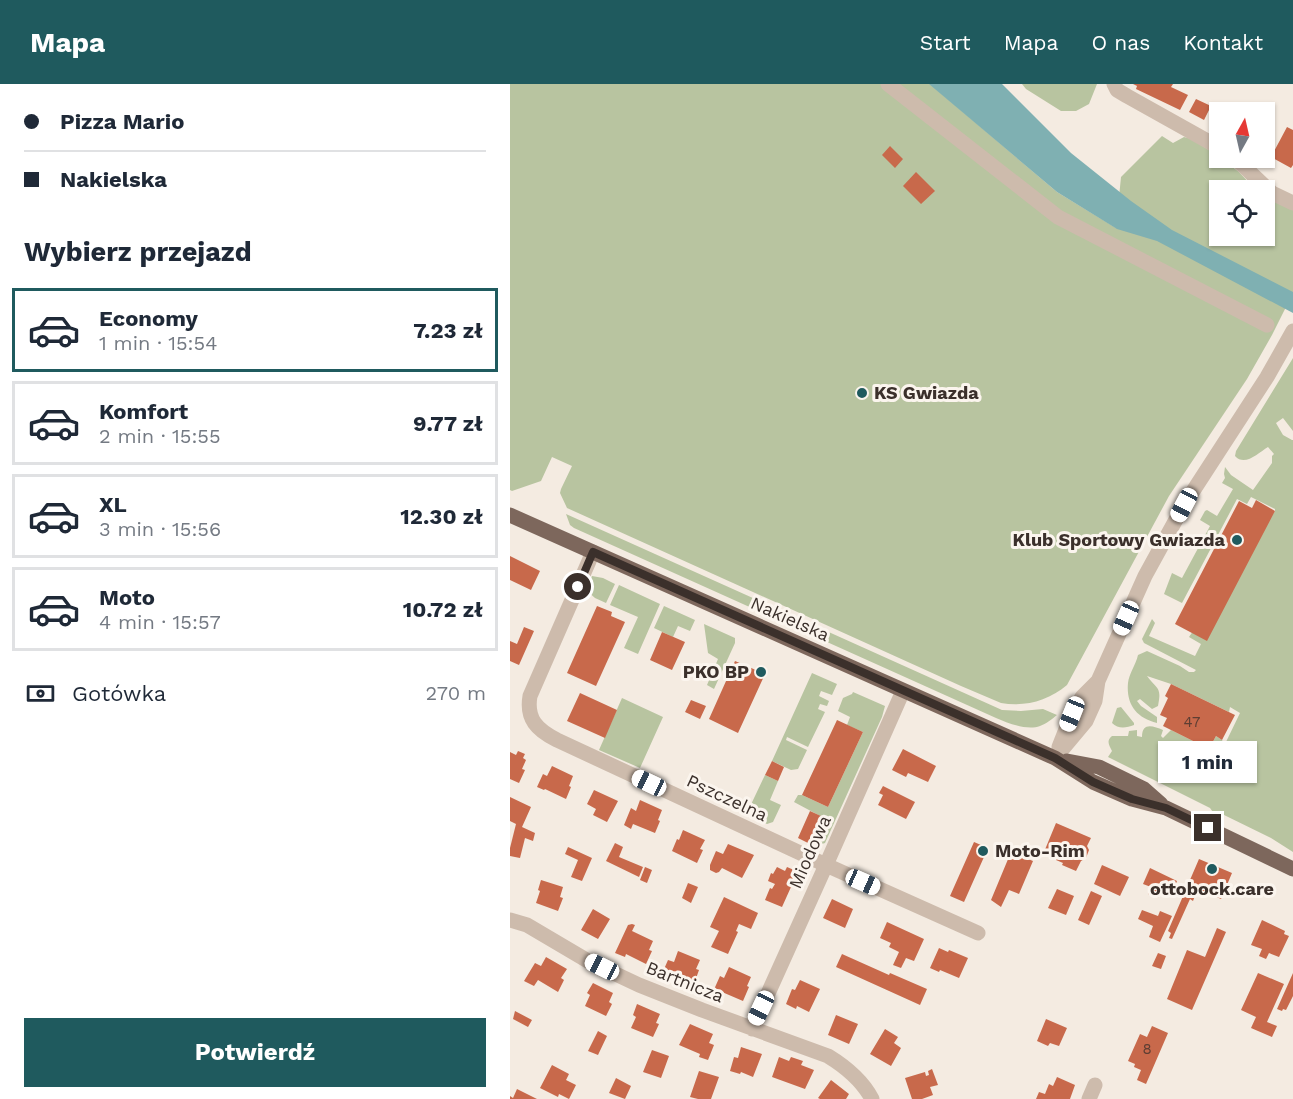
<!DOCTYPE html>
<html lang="pl">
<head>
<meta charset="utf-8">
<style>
  body { margin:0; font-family:"Work Sans",sans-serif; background:#f2f2f3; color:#1f2937; height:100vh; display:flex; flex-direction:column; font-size:22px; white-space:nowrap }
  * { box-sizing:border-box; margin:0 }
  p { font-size:20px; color:#747a83 }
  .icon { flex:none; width:33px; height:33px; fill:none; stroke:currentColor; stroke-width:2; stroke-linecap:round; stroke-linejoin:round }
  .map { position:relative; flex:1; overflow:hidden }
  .panel { display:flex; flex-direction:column; background:#fff; width:510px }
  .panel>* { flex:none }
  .banner { display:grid; align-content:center; height:132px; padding:0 24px; background:#fff }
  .needle { width:39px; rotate:8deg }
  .buttons { position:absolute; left:699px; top:18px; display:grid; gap:12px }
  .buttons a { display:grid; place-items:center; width:66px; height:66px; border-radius:0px; background:#fff; box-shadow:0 2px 4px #0004; font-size:30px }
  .end { position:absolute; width:27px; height:27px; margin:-14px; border:8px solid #3b302b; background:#fff; box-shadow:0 0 0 3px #fff }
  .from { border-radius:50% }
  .bubble { position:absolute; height:42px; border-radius:0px; background:#fff; box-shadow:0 2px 4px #0004; font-size:20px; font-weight:700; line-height:42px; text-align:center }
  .car { position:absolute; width:18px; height:36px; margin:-18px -9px; border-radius:8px; box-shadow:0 0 4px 2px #0007; background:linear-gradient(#fff 24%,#345 0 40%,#fff 0 76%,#345 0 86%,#fff 0) }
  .banner b { display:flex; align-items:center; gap:21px; height:57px; font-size:22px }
  .banner b+b { border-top:2px solid #e0e1e3 }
  .banner i { width:15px; height:15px; background:#1f2937 }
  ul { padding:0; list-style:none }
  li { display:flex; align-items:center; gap:18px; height:84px; margin:0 12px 9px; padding:0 12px; border:3px solid #e0e1e3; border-radius:0px }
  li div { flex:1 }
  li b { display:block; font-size:22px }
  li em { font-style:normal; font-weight:700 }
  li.active { border-color:#1f5a5e }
  li>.icon { width:54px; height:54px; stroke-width:1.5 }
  h2 { padding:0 24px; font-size:27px; line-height:72px }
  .pay { display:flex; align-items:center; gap:15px; height:66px; padding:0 24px; font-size:22px }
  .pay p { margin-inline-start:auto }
  .action { display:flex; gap:12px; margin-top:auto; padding:12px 24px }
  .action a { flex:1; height:69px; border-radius:0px; background:#1f5a5e; color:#fff; font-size:24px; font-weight:700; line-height:69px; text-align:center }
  header { display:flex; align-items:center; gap:36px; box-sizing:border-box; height:84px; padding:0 30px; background:#1f5a5e; color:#fff }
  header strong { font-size:28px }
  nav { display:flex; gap:33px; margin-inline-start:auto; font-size:21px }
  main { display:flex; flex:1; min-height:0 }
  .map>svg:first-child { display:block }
  .green { fill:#b8c4a0 }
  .water { fill:#7fb0b2 }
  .building { fill:#c8694b }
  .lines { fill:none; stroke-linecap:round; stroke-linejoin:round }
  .minor { stroke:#cdbbac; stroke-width:15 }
  .major { stroke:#7d675c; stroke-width:15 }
  .route { stroke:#3b302b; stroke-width:8 }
  .poi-dot { fill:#1f5a5e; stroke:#fbf5ee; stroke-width:2 }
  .labels { text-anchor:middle; stroke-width:6; stroke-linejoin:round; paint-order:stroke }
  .number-label { font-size:15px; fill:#5e3e33 }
  .poi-label { font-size:18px; font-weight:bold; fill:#3b302b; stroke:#fbf5ee; text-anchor:start }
  .street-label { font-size:18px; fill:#3b302b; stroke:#fbf5ee }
</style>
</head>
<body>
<header>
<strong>Mapa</strong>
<nav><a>Start</a><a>Mapa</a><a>O nas</a><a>Kontakt</a></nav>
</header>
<main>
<section class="panel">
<div class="banner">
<b><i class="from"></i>Pizza Mario</b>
<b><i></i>Nakielska</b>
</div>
<h2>Wybierz przejazd</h2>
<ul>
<li class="active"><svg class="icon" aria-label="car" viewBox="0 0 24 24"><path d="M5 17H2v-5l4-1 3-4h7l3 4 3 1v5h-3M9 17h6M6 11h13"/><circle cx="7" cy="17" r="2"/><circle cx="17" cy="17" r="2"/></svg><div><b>Economy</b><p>1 min · 15:54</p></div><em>7.23 zł</em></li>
<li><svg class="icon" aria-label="car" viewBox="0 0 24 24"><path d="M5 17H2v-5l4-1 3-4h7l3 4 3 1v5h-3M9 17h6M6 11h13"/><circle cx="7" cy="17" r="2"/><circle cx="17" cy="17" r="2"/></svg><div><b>Komfort</b><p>2 min · 15:55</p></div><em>9.77 zł</em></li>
<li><svg class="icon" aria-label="car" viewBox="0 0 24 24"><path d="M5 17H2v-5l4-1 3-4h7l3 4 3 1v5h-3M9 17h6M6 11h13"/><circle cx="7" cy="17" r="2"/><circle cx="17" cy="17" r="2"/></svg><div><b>XL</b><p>3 min · 15:56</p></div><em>12.30 zł</em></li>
<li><svg class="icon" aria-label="car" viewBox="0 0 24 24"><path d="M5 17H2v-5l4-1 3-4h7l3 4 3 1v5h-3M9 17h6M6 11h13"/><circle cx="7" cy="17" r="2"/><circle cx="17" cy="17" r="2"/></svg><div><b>Moto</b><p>4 min · 15:57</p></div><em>10.72 zł</em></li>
</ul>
<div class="pay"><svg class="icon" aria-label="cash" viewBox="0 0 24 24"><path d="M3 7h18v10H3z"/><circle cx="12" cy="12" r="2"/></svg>Gotówka<p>270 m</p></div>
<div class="action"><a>Potwierdź</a></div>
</section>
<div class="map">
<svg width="783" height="1015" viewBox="0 0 783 1015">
  <rect width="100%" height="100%" fill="#f4ebe1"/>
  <path class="green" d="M0,0H420L547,108L606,144L611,93L652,52L663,59L674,53L682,55L711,74L729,88L743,103L749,106H710V152H754L755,110L783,126V209L762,251L737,295L659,412L557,601C538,617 515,623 491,619L451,602L57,424L50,409L51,405L62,382L42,373L31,397L2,407L0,406Z
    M512,0H587L579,20L566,27H551L516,5Z
    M783,274V347L773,334L766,339L773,351L782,356H783V768L761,754L712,730L708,732L705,731L700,724L598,673L602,667C599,661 596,657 602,652H618L619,647L627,646V652L632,653C632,638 643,642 653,646L651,652L653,654L661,646L699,665L706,652L712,656L713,658L715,660L730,629L720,623L719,628L661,600L637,592C647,606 652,602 648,622L642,625L630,615L627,617L631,622L647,633V639C626,634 616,620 618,599C619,590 626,580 628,571L637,567L670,582L679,588H684L686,586L634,559L632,555L642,535L645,539L639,552L685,572L691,560L679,553L765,427V425L741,413L737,420L727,415L672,519L654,510L662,489L672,494L700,442L690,436L695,427L697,426L707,432L723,405L712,399L715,394L714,390L715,383L721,391L743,406L762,379V372L764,370L758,363C748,369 735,383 725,372L726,367Z
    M56,430L492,626L511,627L533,625L547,631C542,635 536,640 530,642C517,647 498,639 486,634L64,444L60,441Z
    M82,492L93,494L105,500L96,519L85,514L76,506Z
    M109,501L150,520L128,570L114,564L128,533L100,521Z
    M154,522L185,536L180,547L168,542L163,553L144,544Z
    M194,540L225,554V559L204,605L197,601L208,575L198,569Z
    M302,589L327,600L322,611L311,607L309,612L319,617L317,622L310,620L308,625L315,628L298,663L277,653L276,656L297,666L288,685L281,686L262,677Z
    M343,608L375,622L372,633L315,759L305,762L300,760L312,733L284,718L288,711H292L318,723L353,648L337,641L340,633L328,627L333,614L342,610Z
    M112,614L153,633L130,684L89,666Z
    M611,623L624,639V641C616,644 608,645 602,639L607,624Z
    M255,691L268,697L260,716L271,721L263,738L257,740L236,731Z"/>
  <path class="water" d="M419,0H492L561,69L621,117L662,146L783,208V229L647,157L607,145L547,108Z"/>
  <path class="building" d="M623,0H663L661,3L678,11L670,26L626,5L627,2Z
    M686,15L701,22L694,36L679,28Z
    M777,43L783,46V81L781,84L761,73Z
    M380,62L393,75L385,84L372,71Z
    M406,88L425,107L411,120L393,102Z
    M746,416L765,427L697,557L665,540L729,417L742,424Z
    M0,472L30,487L21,506L0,496Z
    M87,522L102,528L101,532L115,538L86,602L57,589Z
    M14,543L24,547L9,581L0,577V557L7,560Z
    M152,548L175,558L162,586L140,576Z
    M225,577L255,590L228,649L199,635Z
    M661,600L725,631L712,656L706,652L699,665L653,642L657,634L650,631L658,614L655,612Z
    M70,609L107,626L95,654L57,637Z
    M181,616L196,622L190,635L175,628Z
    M327,636L353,648L318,723L292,711Z
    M393,665L426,682L418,698L398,689L396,693L382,686Z
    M8,667L15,670L13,674L16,676L12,685L15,686L9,699L0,695V668L6,671Z
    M262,677L274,683L268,697L255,691Z
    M42,682L63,692L59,702L61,703L56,715L35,705L34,706L27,703L33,690L37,692Z
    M373,702L405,718L396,735L368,721L373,711L369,709Z
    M84,706L108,717L97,738L83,731L86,725L77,720Z
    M0,713L21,723L12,743L25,749L23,757L15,754L10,774L0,772V764L6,740L0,737Z
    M130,716L152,726L148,736L150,737L145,749L123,740L121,745L114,741L121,724L126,727Z
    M300,727L313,733L300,760L288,754Z
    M546,739L581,754L577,762L579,766L576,774L571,777L566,787L552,781L553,779L546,776L547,774L534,768Z
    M173,746L195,756L190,765L193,766L187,779L162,767L167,755L169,756Z
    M464,758L478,764L454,818L440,812Z
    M105,759L113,763L109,773L133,783L129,793L96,777Z
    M218,760L244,771L232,794L212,784L209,788L206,789L200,786V781L206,767L213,770Z
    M58,763L82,774L72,797L61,793L68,776L55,770Z
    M501,768L523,777L509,810L499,806L491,823L481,816Z
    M689,775L722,789L711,815L685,803L683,808L686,809L683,817L680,815L662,855L659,854L661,849L658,847Z
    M592,781L619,793L610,812L584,800Z
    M135,783L142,786L137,799L130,796Z
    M267,783L275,787L277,783L284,786L282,790L290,793L284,804L281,803L272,823L255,816L260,804L262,805L265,800L258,797L261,789L263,790Z
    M640,784L667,797L661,812L651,807L648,814L638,810L641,803L633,800Z
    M31,796L53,803L50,813L53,814L48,827L26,819L30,807L28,806Z
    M178,799L188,803L181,819L172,814Z
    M547,805L564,812L556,831L538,824Z
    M581,807L592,812L579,841L568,836Z
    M214,813L248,829L241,845L229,840L226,847L228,848L218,870L201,863L209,847L200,843Z
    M322,815L343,825L335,844L313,834Z
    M83,825L100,835L88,855L71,846Z
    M632,826L648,832L650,827L662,832L650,858L639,853L643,842L628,835Z
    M752,836L775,847L774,850L779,852L769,873L759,869L756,875L749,872L752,865L741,861Z
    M377,838L414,855L404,877L396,874L391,884L383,881L389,868L379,863L381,859L370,854Z
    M122,840L125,841L122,847L143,857L139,866L142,867L136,880L116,870L115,873L105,869L118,841Z
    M707,844L716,848L682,926L657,915L677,866L695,873Z
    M429,864L438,868L439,866L458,874L449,894L430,886L429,888L420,884Z
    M168,867L190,876L186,885L189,886L184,900L162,892L161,896L151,892L158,876L164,878Z
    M648,869L656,872L651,885L642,882Z
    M332,870L379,891L380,889L417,905L410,921L326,883Z
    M36,873L57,885L51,894L54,896L48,908L28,896L24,902L14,897L25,879L31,882Z
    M219,883L241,893L237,902L239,903L233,917L212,908L210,913L202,910L210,892L214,894Z
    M748,889L774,900L757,938L767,942L762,953L741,944L746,933L731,926Z
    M783,889V912L776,926L773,925L772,927L767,925Z
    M290,896L310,905L299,928L287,922L286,925L276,920L282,905L285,906Z
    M83,899L103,909L99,918L102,920L96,932L75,922L80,911L77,909Z
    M127,920L150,930L146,939L149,940L143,953L121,944L126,933L123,931Z
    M5,927L22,936L18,943L3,935Z
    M326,931L348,940L339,960L318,951Z
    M536,935L557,944L549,962L540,959L538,962L527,957Z
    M180,940L203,950L199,959L204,961L198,976L189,973L190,970L169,961Z
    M642,942L658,949L636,1000L627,996L631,986L624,983L625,980L618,977L630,950L637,953Z
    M375,945L388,953L384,959L391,964L381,982L360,970Z
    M88,947L97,952L88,971L78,967Z
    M231,963L252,970L243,993L231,988L230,990L220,987L224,973L228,974Z
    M142,966L159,972L151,994L133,988Z
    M269,973L279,977L281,973L293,977L291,981L304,986L295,1005L262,993Z
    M42,981L59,990L56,996L66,1001L59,1015L49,1010L48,1013L30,1004Z
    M422,985L428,1001L420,1003L423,1011L412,1015H402L395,994L415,988L416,992L419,991L418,987Z
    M189,987L209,993L201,1015H188L180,1013Z
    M547,993L565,1001L560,1015H526L529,1008L535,1010L539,1000L543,1002Z
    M106,994L121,1002L115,1015L99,1009Z
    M321,996L339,1010L336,1015H310L308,1014Z
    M7,1005L27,1015H0V1012L3,1014Z"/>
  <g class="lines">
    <path class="minor" d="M378,0L548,133L757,241
      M604,0L607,6L617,12L710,64
      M725,74L762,109L783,119
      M83,468L20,612C16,635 27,646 47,656L316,781L468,849
      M549,663L562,630L572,613L588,597
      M545,674L576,637L585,617L588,597L635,492L674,421L757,293L783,247
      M0,836L17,841L78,877L129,901L192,926L318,972C336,983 352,996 362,1015
      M242,945L316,781L393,607
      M579,1015L585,1001"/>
    <path class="major" d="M0,431L545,674L583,698L622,715L656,724L783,785
      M557,677L589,683L634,705L651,720"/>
  </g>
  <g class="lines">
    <path class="route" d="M68,503L83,468L545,674L583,698L622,715L656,724L698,744"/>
  </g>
  <g class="poi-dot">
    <circle cx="352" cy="309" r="6"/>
    <circle cx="727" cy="456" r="6"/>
    <circle cx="251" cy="588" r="6"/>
    <circle cx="473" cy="767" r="6"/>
    <circle cx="702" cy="785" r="6"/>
  </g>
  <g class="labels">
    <g class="number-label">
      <text x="682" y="643">47</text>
      <text x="637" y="970">8</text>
    </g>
    <g class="poi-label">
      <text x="364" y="315">KS Gwiazda</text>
      <text x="715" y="462" text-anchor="end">Klub Sportowy Gwiazda</text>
      <text x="239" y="594" text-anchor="end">PKO BP</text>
      <text x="485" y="773">Moto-Rim</text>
      <text x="702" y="811" text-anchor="middle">ottobock.care</text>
    </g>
    <g class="street-label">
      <text transform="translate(280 535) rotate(24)" y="6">Nakielska</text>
      <text transform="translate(217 714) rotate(25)" y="6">Pszczelna</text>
      <text transform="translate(300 768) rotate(-66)" y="6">Miodowa</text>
      <text transform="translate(175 898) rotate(22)" y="6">Bartnicza</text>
    </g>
  </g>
</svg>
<div class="buttons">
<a><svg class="needle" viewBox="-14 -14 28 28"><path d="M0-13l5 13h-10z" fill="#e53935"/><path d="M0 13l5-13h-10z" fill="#747a83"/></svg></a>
<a><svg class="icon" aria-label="locate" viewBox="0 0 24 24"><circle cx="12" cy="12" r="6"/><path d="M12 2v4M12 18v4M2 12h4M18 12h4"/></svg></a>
</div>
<i class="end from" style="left:68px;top:503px"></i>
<i class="end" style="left:698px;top:744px"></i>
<div class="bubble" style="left:648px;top:657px;width:99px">1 min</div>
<i class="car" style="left:674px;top:421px;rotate:208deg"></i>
<i class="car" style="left:616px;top:534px;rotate:204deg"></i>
<i class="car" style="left:562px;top:630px;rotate:202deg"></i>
<i class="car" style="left:139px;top:699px;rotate:295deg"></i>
<i class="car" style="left:353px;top:798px;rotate:114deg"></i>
<i class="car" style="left:92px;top:883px;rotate:296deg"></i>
<i class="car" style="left:251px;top:924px;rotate:205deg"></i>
</div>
</main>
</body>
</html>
